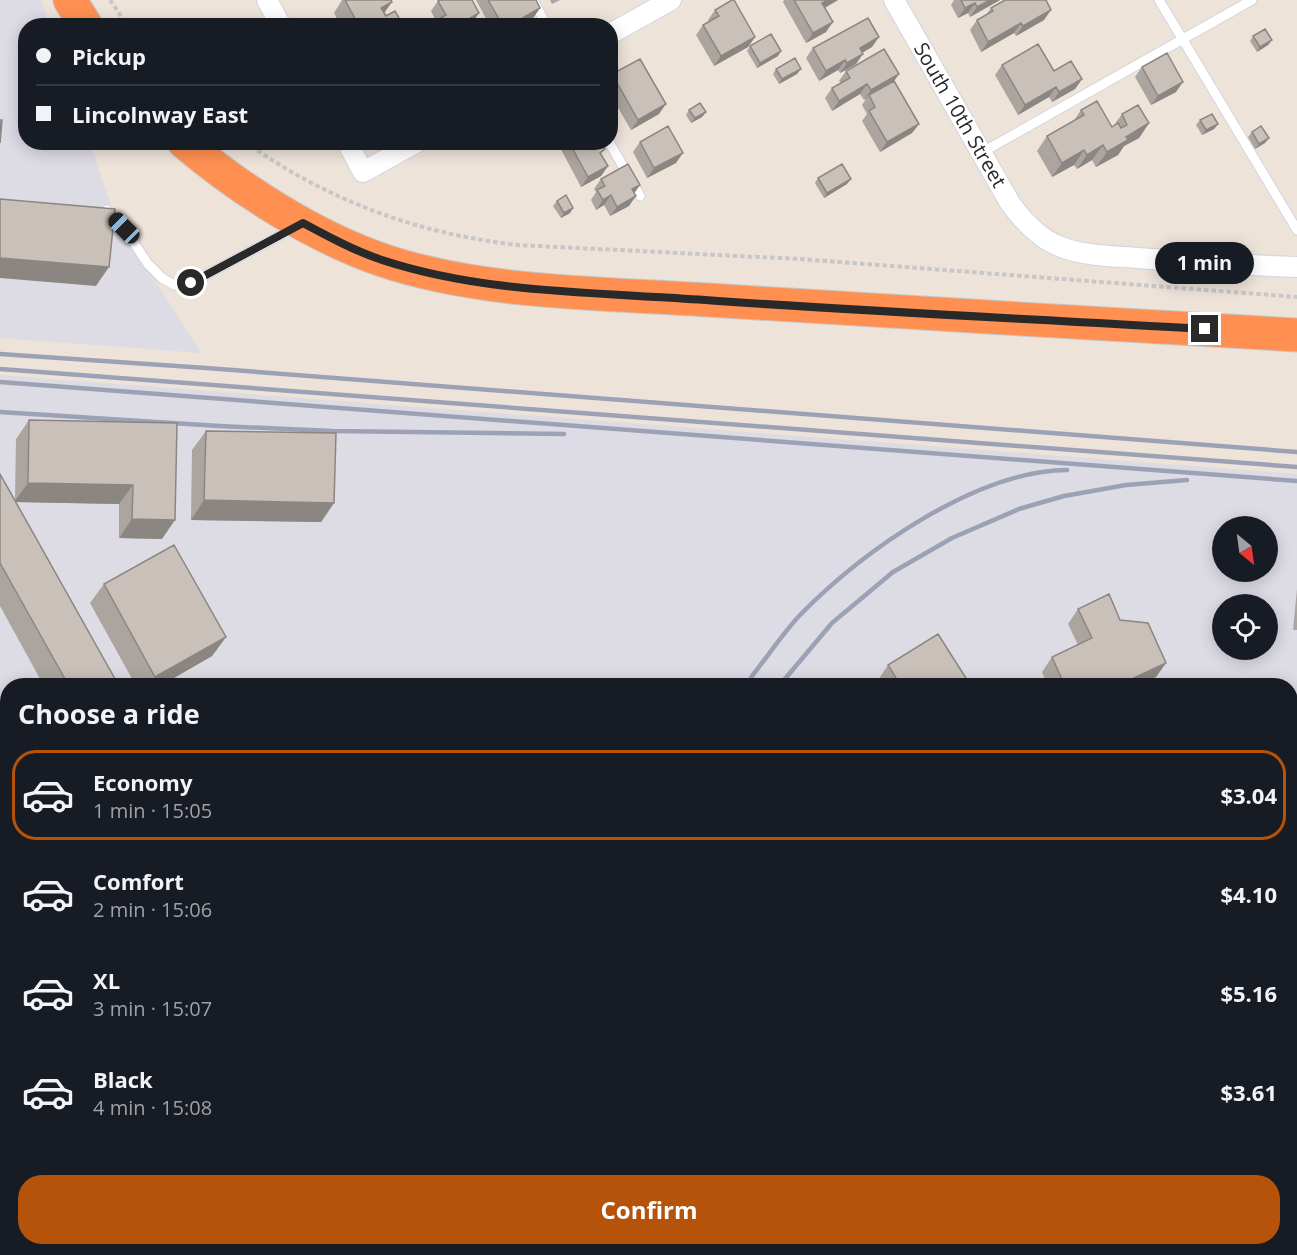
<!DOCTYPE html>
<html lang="en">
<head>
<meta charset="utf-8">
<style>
  body { margin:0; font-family:"Open Sans",sans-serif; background:#242831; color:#f1f3f6; height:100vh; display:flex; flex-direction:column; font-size:22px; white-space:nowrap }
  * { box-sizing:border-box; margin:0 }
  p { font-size:20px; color:#9ea1a6 }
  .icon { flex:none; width:33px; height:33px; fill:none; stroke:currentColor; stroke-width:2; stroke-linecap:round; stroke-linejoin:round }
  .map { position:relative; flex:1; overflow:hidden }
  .side { position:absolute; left:0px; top:678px; width:1298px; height:578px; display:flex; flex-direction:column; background:#171b24; border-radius:24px 24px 0 0; box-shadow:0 3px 15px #0003 }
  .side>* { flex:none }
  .banner { position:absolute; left:18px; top:18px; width:600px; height:132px; border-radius:24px; box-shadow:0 3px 15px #0003; display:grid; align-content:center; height:132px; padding:0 18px; background:#171b24 }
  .needle { width:39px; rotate:151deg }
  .controls { position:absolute; left:1212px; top:516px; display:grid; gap:12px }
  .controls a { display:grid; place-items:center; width:66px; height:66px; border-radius:50%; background:#171b24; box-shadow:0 3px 15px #0003; font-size:30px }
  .end { position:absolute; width:27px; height:27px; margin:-14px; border:8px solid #292929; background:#fff; box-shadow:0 0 0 3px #fff }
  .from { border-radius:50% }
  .bubble { position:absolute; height:42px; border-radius:21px; background:#171b24; box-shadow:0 3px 15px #0003; font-size:20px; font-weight:700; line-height:42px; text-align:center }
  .car { position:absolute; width:18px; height:36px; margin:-18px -9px; border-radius:8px; box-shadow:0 0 4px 2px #0007; background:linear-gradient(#222 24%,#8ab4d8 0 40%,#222 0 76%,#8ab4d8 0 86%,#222 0) }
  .banner b { display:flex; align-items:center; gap:21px; height:57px; font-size:22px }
  .banner b+b { border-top:2px solid #363941 }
  .banner i { width:15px; height:15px; background:#f1f3f6 }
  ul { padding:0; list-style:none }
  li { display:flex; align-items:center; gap:18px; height:90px; margin:0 12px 9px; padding:0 6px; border:3px solid transparent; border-radius:24px }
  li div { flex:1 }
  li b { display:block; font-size:22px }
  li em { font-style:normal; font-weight:700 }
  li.selected { border-color:#b45309 }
  li>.icon { width:54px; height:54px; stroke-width:1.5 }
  h2 { padding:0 18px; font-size:27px; line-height:72px }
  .action { display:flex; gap:12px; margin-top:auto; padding:12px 18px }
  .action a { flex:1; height:69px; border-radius:24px; background:#b45309; color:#fff; font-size:24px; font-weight:700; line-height:69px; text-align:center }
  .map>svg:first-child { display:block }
  .industrial { fill:#dddbe4; fill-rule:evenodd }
  .green { fill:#b5e891 }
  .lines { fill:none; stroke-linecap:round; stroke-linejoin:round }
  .stream { stroke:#63dcf8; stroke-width:8 }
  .lane-casing { stroke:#cfd4e3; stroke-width:11 }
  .street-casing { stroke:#cfd4e3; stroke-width:22 }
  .highway-casing { stroke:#c7c7c7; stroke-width:35 }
  .path { stroke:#c7c7c7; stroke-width:4; stroke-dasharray:4.5 3; stroke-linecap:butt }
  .lane { stroke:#fff; stroke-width:9 }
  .street { stroke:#fff; stroke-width:20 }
  .highway { stroke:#ff9052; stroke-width:33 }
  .rail { stroke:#9ca2b5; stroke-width:4.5 }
  .wall { fill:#aca59f }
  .shaded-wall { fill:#8c8682 }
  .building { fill:#c8c0b9; stroke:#8c8682; stroke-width:1.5 }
  .route { stroke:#292929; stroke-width:8 }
  .labels { text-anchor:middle; stroke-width:4.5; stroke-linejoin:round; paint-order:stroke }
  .street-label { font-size:20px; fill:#292929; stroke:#fff }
</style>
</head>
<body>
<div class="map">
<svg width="1297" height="1255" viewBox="0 0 1297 1255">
  <rect width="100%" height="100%" fill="#ede3d9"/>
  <path class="industrial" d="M0,0H41L50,25L26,26V142L90,143L121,235L153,277L201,353L0,338Z
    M0,375L1297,474V1186L1290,1189V686H8L7,1197L0,1195ZM1222,526H1268V572H1222ZM1222,604H1268V650H1222Z
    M125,1248H1134L1115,1255H139Z"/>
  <path class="green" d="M0,1221L7,1222L8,1248H69L77,1255H0Z
    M1297,1233V1255H1242L1259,1248H1290V1236Z"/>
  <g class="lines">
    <path class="stream" d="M0,1205L8,1207
      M1290,1209L1297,1206
      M102,1248L116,1255
      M1181,1255L1198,1248"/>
    <defs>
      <path id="lane" d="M533,0L547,26
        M1159,0L1297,230
        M609,142L640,196
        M981,153L1252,0
        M107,210L124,228L148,264L162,278L174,285L191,283L296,227
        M0,1158L8,1160
        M251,1248L283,1255
        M536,1255L544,1253L545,1248"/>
      <path id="street" d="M267,0L281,26
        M894,0L1010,203C1023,221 1039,239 1061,247C1085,256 1112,256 1137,258C1191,262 1244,265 1297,267
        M610,34L671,0
        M347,142L363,172L417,142
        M1290,737L1297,733
        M0,865L8,866"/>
      <path id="highway" d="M70,0L86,26
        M184,142C239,189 313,236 382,260C482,294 602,293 708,300C904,313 1101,323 1297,335"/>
    </defs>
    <use href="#lane" class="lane-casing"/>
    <use href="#street" class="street-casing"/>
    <use href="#highway" class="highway-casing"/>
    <path class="path" d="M110,0L128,26
      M245,142C329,201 415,233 517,245L800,259L1297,297
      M1290,1130L1297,1128
      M1000,1255L1014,1248"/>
    <use href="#lane" class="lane"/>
    <use href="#street" class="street"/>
    <use href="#highway" class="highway"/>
    <path class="rail" d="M0,354L206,368L1297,452
      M0,369L1297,467
      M0,382L1297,481
      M0,412L219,426L332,431L564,434
      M747,686L752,676C768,656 783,633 800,615C863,551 975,471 1067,470
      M779,686L832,623L893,572L952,538L1019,509L1064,496L1126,485L1187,480
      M620,1255L621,1248
      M645,1255V1248"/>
  </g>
  <path class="wall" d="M342,0H391L384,13L394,26H341L334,13Z
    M476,0H536L540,8L533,18L520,26H490Z
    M550,0H560L552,4Z
    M784,0H838L825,8L826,32L806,43L783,2Z
    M954,0H1000L970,17L968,13L958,18L951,5Z
    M438,1L472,23L436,21L431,11Z
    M991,8L1044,20L1016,36L1014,33L981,52L970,30L977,20L986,15Z
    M715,10L755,37L748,47L714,66L696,35L703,25L709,22L708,20Z
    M1253,36L1272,40L1268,45L1257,52L1250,41Z
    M750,46L778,56L757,68L747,51Z
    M872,47L862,53L856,64L840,73L838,70L819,81L806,58L813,48Z
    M1002,65L1054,71L1082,79L1075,89L1052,102L1049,97L1018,115L995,75Z
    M1142,67L1176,92L1151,105L1135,77Z
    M776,69L797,74L779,84L773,74Z
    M846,71L894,81L919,124L912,133L880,152L862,121L867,114L862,105L866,99L864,100L860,94L832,111L825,98L832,88L841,83L839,81Z
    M612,74L659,114L631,130L610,94V76Z
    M689,110L706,112L702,117L691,123L686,115Z
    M1081,110L1112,127L1114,125L1122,114L1149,123L1139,138L1124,146L1118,155L1096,167L1092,160L1077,169L1074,165L1052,177L1037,151L1047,136L1073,122Z
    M1200,120L1218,124L1214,129L1202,135L1196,125Z
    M1252,132L1269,138L1265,143L1255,149L1248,137Z
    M557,142H601V155L608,166L601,176L581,187Z
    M640,142L676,163L647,178L633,152Z
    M818,178L847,184L824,198L815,183Z
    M601,179L640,185L634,193L629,206L610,216L604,205L596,210L591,200L596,192L594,189Z
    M557,201L573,208L570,213L561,218L553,206Z
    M29,420L177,423L162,539L119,538V504L16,502L119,686H44L0,606V474L15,499L16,439Z
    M206,431L334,503L321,522L191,520L192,450Z
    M104,584L226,637L212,656L160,686H136L90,603Z
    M1297,589V630H1293Z
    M1078,609L1120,620L1166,663L1156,677L1138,686H1048L1042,672L1052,657L1078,645L1068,624Z
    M888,665L971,686H881L878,680Z
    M0,933L8,934V1135H0Z"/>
  <path class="shaded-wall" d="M828,0H838L815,13L822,3Z
    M990,0H1000L970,17L977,7Z
    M392,2L382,16L381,8Z
    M975,3L968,13L958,18L965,8Z
    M540,8L533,18L520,26H509Z
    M1051,10L1044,20L1016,36L1023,26Z
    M479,13L472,23L468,26H459Z
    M399,18L394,26H389L391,23Z
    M833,22L826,32L806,43L813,33Z
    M1021,23L1014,33L981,52L988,42Z
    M755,37L748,47L714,66L721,56Z
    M879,37L872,47L853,58L860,48Z
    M1272,40L1268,45L1257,52L1260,47Z
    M781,51L778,56L757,68L760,63Z
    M863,54L856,64L840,73L847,63Z
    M845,60L838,70L819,81L826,71Z
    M801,69L797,74L779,84L782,79Z
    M899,74L892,84L869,95L864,100L871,90Z
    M1082,79L1075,89L1052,102L1059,92Z
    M1183,82L1176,92L1151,105L1158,96Z
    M867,84L860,94L832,111L839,101Z
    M1056,87L1049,97L1018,115L1025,105Z
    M666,104L659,114L631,130L638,120Z
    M706,112L702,117L691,123L695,118Z
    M1149,123L1139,138L1124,146L1118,155L1096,167L1107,152L1126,137Z
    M919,124L912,133L880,152L887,142Z
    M1218,124L1214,129L1202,135L1206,130Z
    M1269,138L1265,143L1255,149L1259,144Z
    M1103,145L1092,160L1077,169L1087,155Z
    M1084,150L1074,165L1052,177L1062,163Z
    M683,153L676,163L647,178L654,168Z
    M608,166L601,176L581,187L588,177Z
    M851,179L847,184L824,198L827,193Z
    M640,185L633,195L632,189Z
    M611,195L604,205L596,210L603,200Z
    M636,196L629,206L610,216L617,207Z
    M573,208L570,213L561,218L564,213Z
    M0,258L109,267L96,286L0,278Z
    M28,483L133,485L119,504L14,502Z
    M204,500L334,503L321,522L191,520Z
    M132,519L175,520L162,539L119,538Z
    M226,637L212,656L160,686H149L155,677Z
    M1166,663L1156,677L1138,686H1117Z
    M0,1086L8,1087V1094L0,1105Z
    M8,1120V1135H0V1130Z"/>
  <path class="building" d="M345,0H391L392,2L381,8L386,16L395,11L399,18L391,23L392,26H359Z
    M440,0H472L479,13L460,24L461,26H428L446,15L438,1Z
    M488,0H536L540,8L509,26H503Z
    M732,0H734L755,37L721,56L703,25L719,16L715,10Z
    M794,0H828L822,3L833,22L813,33Z
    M961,0H990L977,7L975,3L965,8Z
    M1005,0H1046L1051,10L1023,26L1021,23L988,42L977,20L993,11L991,8Z
    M868,18L879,37L860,48L863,54L847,63L845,60L826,71L813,48Z
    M1265,29L1272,40L1260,47L1253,36Z
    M771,34L781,51L760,63L750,46Z
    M1038,44L1054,71L1071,61L1082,79L1059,92L1056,87L1025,105L1002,65Z
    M884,49L899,74L871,90L867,84L839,101L832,88L850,78L846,71Z
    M1167,53L1183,82L1158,96L1142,67Z
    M795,58L801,69L782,79L776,69Z
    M640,59L666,104L638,120L612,74Z
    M894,81L919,124L887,142L869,111L875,107L869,95Z
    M1097,101L1112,127L1118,123L1121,128L1127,125L1122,114L1138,105L1149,123L1126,137L1128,140L1107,152L1103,145L1087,155L1084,150L1062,163L1047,136L1084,115L1081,110Z
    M700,103L706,112L695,118L689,110Z
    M1212,114L1218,124L1206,130L1200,120Z
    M0,120H2L0,143Z
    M668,126L683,153L654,168L640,142Z
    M1261,126L1269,138L1259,144L1252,132Z
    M569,142H601L605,149L600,153L608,166L588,177Z
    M628,164L640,185L632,189L636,196L617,207L611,195L603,200L597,190L605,186L601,179Z
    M842,164L851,179L827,193L818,178Z
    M566,195L573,208L564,213L557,201Z
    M0,199L115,209L109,267L0,258Z
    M29,420L177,423L175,520L132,519L133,485L28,483Z
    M206,431L336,433L334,503L204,500Z
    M0,474L119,686H69L0,563Z
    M174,545L226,637L155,677L104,584Z
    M1109,594L1120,620L1148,623L1166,663L1117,686H1065L1052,657L1092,638L1078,609Z
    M938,634L971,686H901L888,665Z
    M0,933L8,934V1087L0,1086Z"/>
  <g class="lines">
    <path class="route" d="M191,283L303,223C329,237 355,251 382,260C485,294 598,292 705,300C871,312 1038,319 1205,329"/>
  </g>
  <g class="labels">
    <g class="street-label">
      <text transform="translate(960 115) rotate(60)" y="7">South 10th Street</text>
    </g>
  </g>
</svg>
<div class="controls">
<a><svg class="needle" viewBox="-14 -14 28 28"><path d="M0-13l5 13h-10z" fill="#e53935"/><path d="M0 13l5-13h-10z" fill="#9ea1a6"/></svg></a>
<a><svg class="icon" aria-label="locate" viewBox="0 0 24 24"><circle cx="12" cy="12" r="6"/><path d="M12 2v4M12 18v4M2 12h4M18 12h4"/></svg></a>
</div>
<i class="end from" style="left:191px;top:283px"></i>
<i class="end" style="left:1205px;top:329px"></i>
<div class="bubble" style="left:1155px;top:242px;width:99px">1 min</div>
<i class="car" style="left:124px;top:228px;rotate:315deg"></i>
<div class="banner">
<b><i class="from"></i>Pickup</b>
<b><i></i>Lincolnway East</b>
</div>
<section class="side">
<h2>Choose a ride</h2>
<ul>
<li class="selected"><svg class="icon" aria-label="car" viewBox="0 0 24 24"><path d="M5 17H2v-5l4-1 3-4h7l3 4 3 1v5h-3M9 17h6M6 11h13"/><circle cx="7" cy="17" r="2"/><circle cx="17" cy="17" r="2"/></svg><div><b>Economy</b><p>1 min · 15:05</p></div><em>$3.04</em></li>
<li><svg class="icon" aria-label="car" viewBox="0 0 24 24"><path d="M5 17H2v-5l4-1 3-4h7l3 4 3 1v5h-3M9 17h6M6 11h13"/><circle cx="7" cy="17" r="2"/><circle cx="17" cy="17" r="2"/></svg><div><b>Comfort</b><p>2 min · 15:06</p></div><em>$4.10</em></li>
<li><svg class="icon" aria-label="car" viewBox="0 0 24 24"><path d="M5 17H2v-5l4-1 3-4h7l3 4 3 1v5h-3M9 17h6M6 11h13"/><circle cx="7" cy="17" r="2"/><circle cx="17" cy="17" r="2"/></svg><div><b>XL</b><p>3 min · 15:07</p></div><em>$5.16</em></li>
<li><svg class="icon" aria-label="car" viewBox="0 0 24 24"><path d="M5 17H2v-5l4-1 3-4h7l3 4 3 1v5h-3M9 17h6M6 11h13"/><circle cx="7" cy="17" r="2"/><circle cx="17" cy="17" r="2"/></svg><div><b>Black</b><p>4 min · 15:08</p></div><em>$3.61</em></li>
</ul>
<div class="action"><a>Confirm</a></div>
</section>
</div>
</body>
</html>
